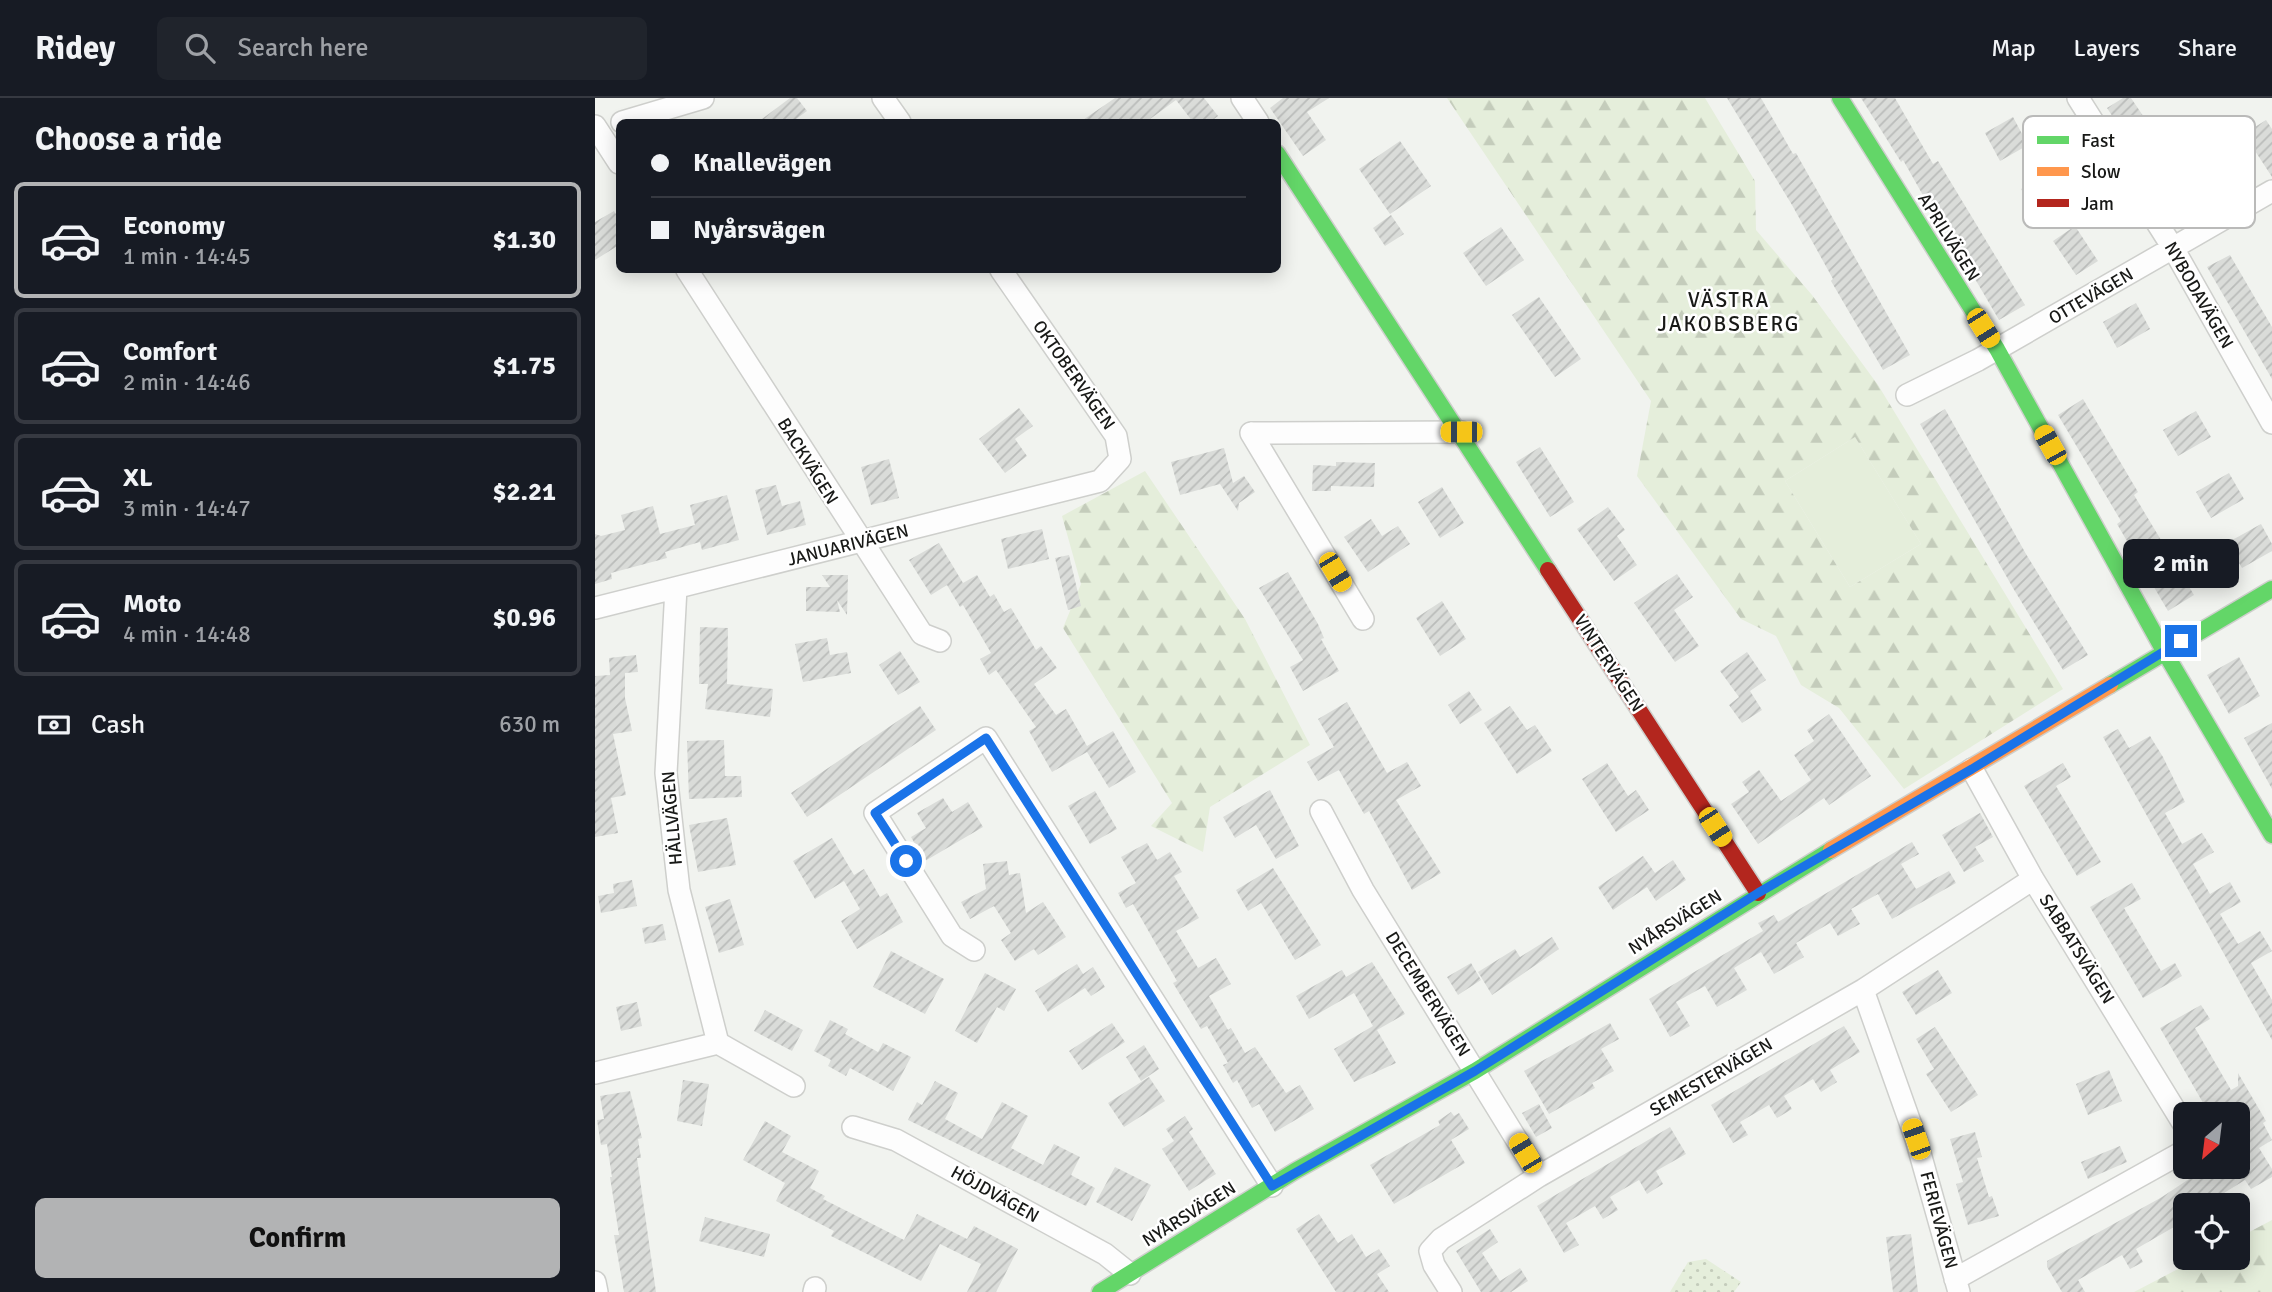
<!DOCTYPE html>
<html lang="en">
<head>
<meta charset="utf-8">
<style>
  body { margin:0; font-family:Signika,sans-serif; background:#20242c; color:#f1f3f6; height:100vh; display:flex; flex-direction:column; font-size:26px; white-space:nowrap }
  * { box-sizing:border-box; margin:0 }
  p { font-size:23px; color:#9ea1a6 }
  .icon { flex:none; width:38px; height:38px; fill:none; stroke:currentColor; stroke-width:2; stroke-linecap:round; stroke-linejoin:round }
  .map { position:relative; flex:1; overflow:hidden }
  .panel { display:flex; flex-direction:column; background:#171b24; width:595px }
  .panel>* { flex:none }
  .top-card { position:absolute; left:21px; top:21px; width:665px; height:154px; border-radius:10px; box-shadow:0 4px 18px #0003; display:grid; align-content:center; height:154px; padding:0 35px; background:#171b24 }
  .needle { width:46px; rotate:208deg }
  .buttons { position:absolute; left:1578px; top:1004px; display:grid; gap:14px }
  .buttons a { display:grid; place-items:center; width:77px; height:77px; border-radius:10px; background:#171b24; box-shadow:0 4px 18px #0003; font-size:35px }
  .end { position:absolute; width:32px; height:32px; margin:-16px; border:9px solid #1a73e8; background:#fff; box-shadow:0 0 0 4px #fff }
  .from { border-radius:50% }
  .bubble { position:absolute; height:49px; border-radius:10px; background:#171b24; box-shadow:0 4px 18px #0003; font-size:23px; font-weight:800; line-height:49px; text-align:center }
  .car { position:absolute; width:21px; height:42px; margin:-21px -10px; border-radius:9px; box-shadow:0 0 5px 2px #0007; background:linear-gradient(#f5c518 24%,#345 0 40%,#f5c518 0 76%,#345 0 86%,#f5c518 0) }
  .top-card b { display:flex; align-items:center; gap:24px; height:66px; font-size:26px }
  .top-card b+b { border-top:2px solid #363941 }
  .top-card i { width:18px; height:18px; background:#f1f3f6 }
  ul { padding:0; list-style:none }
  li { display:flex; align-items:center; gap:21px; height:116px; margin:0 14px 10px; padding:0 21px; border:4px solid #363941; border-radius:10px }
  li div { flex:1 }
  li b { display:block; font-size:26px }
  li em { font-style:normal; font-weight:800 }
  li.active { border-color:#b2b3b4 }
  li>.icon { width:63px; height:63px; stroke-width:1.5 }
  h2 { padding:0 35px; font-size:32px; line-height:84px }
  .pay { display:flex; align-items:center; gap:18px; height:77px; padding:0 35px; font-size:26px }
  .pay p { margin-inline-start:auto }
  .action { display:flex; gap:14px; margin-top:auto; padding:14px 35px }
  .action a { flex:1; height:80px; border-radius:10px; background:#b2b3b4; color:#111; font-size:28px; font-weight:800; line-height:80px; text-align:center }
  header { display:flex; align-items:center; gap:42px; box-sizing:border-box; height:98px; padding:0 35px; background:#171b24; border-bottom:2px solid #363941 }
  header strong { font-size:33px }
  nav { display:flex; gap:38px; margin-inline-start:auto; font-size:24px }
  .search { width:490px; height:63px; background:#20242c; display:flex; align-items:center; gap:18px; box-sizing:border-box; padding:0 24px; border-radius:10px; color:#9ea1a6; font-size:26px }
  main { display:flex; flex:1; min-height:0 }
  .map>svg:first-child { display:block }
  .grass { fill:#e5eedb }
  .forest { fill:url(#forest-firs); fill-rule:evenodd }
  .park { fill:url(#park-dots) }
  .building { fill:url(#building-hatch) }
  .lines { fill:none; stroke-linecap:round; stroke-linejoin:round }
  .street-casing { stroke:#cecfcc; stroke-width:24 }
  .fast-casing { stroke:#cecfcc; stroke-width:19 }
  .slow-casing { stroke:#cecfcc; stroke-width:19 }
  .jam-casing { stroke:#cecfcc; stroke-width:19 }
  .street { stroke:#fdfdfd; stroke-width:21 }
  .fast { stroke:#63d668; stroke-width:16 }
  .slow { stroke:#ff974d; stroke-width:16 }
  .jam { stroke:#b3261e; stroke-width:16 }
  .route { stroke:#1a73e8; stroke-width:9 }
  .labels { text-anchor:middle; stroke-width:5; stroke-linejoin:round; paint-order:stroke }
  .street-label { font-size:18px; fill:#181917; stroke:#fff }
  .quarter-label { font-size:21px; letter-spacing:2px; fill:#181917; stroke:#fff }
  .key { fill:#fff; stroke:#babab9; stroke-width:2 }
  .key-label { font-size:19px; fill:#181917 }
</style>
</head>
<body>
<header>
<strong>Ridey</strong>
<div class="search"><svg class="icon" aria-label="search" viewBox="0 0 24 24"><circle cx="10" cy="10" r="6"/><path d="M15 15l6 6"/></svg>Search here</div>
<nav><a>Map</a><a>Layers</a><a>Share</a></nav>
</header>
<main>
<section class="panel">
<h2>Choose a ride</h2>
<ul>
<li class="active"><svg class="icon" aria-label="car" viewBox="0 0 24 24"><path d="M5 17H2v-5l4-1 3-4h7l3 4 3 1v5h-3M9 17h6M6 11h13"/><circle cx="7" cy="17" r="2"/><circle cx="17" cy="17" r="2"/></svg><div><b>Economy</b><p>1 min · 14:45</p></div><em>$1.30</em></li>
<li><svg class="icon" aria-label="car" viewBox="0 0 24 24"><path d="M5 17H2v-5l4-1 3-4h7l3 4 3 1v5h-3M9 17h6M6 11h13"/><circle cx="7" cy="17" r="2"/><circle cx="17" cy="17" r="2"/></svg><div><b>Comfort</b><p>2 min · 14:46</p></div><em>$1.75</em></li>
<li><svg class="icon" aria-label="car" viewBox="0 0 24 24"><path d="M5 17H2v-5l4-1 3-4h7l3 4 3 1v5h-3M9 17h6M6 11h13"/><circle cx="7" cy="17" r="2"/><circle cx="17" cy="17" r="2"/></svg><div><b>XL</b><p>3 min · 14:47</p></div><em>$2.21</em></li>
<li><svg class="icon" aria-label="car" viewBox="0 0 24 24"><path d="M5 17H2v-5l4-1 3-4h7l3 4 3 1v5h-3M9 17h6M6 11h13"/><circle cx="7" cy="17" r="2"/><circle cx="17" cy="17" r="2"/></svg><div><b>Moto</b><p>4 min · 14:48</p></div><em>$0.96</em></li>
</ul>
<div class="pay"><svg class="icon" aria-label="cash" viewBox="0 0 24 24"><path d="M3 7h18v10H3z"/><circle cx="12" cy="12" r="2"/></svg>Cash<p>630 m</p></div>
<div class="action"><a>Confirm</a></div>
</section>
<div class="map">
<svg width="1677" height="1194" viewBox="0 0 1677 1194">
  <defs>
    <pattern id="forest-firs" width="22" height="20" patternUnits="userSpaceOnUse" patternTransform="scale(1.75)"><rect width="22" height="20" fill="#e5eedb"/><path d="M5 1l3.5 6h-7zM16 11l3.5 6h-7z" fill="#c4ccbb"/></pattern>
    <pattern id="park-dots" width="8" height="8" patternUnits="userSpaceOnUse" patternTransform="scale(1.75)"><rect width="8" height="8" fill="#e5eedb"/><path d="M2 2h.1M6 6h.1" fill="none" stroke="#c4ccbb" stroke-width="1.8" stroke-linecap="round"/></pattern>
    <pattern id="building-hatch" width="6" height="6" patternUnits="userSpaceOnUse" patternTransform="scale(1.75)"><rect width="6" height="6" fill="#dadcd9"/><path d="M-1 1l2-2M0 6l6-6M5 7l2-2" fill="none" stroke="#babcba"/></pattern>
  </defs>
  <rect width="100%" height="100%" fill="#f1f3ef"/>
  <path class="grass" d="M1260,339L1326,446L1255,489L1190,383Z"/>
  <path class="forest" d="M852,0H1110L1160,83L1161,132L1217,197L1283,287L1468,591L1309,691L1244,610L1206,587L1181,538L1146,521L1042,378L1056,303ZM1260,339L1326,446L1255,489L1190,383Z
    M550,373L650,521L715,647L615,709L608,754L556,728L577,705L468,530L486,486L467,418Z
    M1677,1122V1194H1539L1604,1160H1643V1140Z"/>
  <path class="park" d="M1111,1161L1146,1184L1139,1194H1075L1093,1164Z"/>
  <path class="building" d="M195,0H202L212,13L197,24H163Z
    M520,0H609L623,18L615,24H598L581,2L551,24H485Z
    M688,0H734L712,14L731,42L708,58L675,10Z
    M1132,0H1166L1198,56L1201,55L1315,257L1288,272L1236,183L1238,181L1197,107Z
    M1266,0H1300L1338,66L1343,63L1430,207L1404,222L1341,114L1338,115L1308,62L1306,64Z
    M1528,0H1536L1557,31L1535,45L1512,10Z
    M1418,19L1433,47L1405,63L1390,35Z
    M1671,22L1677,31V79L1649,36Z
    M805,43L836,88L795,116L764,71Z
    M1454,75L1470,102L1442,118L1426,91Z
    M19,113L24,121V147L0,162V124Z
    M796,117L809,136L790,148L778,130Z
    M1480,128L1503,163L1481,177L1458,143Z
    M906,129L929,162L891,188L868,155Z
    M1635,157L1677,229V281L1612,169Z
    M944,199L986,261L960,279L917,217Z
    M1541,205L1555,231L1522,250L1508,224Z
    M1488,301L1543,394L1539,397L1599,497L1573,513L1522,426L1526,423L1463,317Z
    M424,310L438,328L420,341L432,358L410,375L384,341Z
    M1350,311L1431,456L1493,557L1468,572L1418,490L1325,326Z
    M1601,313L1616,339L1583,358L1568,332Z
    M945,349L979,404L955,419L921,364Z
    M629,350L638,385L649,378L660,394L644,405L643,413L625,386L585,397L576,364Z
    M294,361L304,400L276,407L266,369Z
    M741,364L780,365L779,389L736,388V393H717L718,367L741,368Z
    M1634,375L1649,401L1616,420L1601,394Z
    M181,387L187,408L205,403L211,427L172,437L160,392Z
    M847,389L869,425L845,440L823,404Z
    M132,397L144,442L107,452L105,444L70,454L72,460L16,475L17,481L0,486V436L6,438L30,432L26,417L58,408L65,436L100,427L95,407Z
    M1013,409L1030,432L1022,438L1042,467L1019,483L982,431Z
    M776,421L787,438L803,428L815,446L773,474L749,439Z
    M1666,426L1677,446V453L1647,470L1632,445Z
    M447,431L454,461L413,471L406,441Z
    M344,445L368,485L382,477L395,499L399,496L409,514L416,510L441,552L446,548L462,570L439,586L461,617L471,611L492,648L518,633L541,674L514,690L492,654L457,674L434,633L441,629L401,572L394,577L385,561L396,555L368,507L365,509L352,487L336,497L314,462Z
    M474,457L486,508L473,512L460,460Z
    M693,474L723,526L729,540L726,541L744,573L708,593L695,569L708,562L664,490Z
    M1082,476L1098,499L1079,512L1104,548L1080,564L1039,505Z
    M227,477H253L252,517L242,502L245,514L211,513V489H235Z
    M847,503L871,541L845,558L821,520Z
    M105,529L133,530L132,586L178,591L175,619L110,611L113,586H104Z
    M232,540L235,557L252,554L256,575L208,584L200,546Z
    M305,553L325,584L303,597L284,567Z
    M1152,554L1171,582L1155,593L1167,612L1147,625L1134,607L1144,599L1125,573Z
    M41,557L43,574L30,575V600L37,633L18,636L31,697L16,700L23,735L0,739V578L15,577L14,560Z
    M1644,559L1665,598L1634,616L1612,577Z
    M874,593L887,612L865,626L853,607Z
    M752,604L792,675L812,664L826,688L801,702L846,775L817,792L774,713L769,716L744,672L723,683L712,664L739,649L723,621Z
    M325,608L341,632L212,719L196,695Z
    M915,608L932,632L940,627L957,653L922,676L889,625Z
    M1234,616L1276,678L1234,707L1229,700L1163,746L1136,706L1154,694L1147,684L1164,672L1186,703L1216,682L1199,657L1219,643L1212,632Z
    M1677,625V691L1649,640Z
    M1523,631L1534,650L1555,638L1568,659L1590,704L1570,715L1587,746L1607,735L1619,754L1598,766L1615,796L1635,784L1646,804L1625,816L1643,846L1665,833L1677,853L1656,865L1677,902V942L1508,639Z
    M129,642L130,678H146L147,699L94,701L92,643Z
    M1012,665L1033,698L1041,692L1054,712L1021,734L987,681Z
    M1468,665L1476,679L1461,688L1506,764L1482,778L1429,688Z
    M675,692L704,748L681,761L661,727L640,740L628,719Z
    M500,693L522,731L495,746L473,708Z
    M348,700L357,714L373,704L388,729L330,763L316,739L331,730L322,715Z
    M1385,715L1398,739L1380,749L1389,763L1369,774L1347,737Z
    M132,720L141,767L103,774L94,727Z
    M237,740L259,777L269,771L285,799L292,795L308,824L262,851L246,823L265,811L249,783L220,801L198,763Z
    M1317,744L1324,756L1306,766L1321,791L1354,773L1361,785L1297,821L1283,796L1256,811L1265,826L1243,838L1235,825L1201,845L1209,859L1179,876L1166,854L1139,870L1152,892L1122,909L1110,888L1081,904L1095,928L1075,939L1054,901L1168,833L1163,825L1179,817L1183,824Z
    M552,745L562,762L575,754L587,774L579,778L604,820L581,833L603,870L621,860L636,886L614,898L633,932L636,930L650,955L660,949L691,995L705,987L719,1011L680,1034L664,1006L657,1010L642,982L638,985L628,967L633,965L612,928L606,931L578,885L582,883L538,806L531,810L523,795L541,785L526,759Z
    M1048,758L1060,775L1078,762L1091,782L1061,803L1052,789L1018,812L1003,789Z
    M412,763L414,777L425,775L431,815L448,804L471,839L443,857L439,851L420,863L406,842L416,835L399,808L375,821L366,804L391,791L388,766Z
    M678,770L726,847L700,862L666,805L653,813L641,792Z
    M37,782L42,808L6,815L3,798L19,795L18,786Z
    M1537,785L1546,801L1529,810L1566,873L1580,865L1587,878L1548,900L1495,809Z
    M135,801L149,847L124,855L110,809Z
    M68,826L71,842L50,846L47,830Z
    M957,839L964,851L897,897L883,874L920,851L925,859Z
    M296,853L349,881L330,916L278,889Z
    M777,864L810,916L782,932L801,965L759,984L739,951L778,928L759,895L714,921L701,898L747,872L751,879Z
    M876,865L886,882L863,897L852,879Z
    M482,866L488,876L498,869L510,889L496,898L490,890L453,914L440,893Z
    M1343,872L1357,895L1321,917L1307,894Z
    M390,875L421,891L409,913L402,909L382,945L360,933Z
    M42,904L47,928L26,933L21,909Z
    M1606,907L1615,921L1600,930L1636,992L1643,988V975L1671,1023L1668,1025L1677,1042L1664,1050L1677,1071V1079L1656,1091L1650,1082L1608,1108H1591V1122L1541,1151L1548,1164L1535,1171L1527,1157L1483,1182L1490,1194H1467L1452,1169V1163L1567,1099L1612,1069H1643V1005L1623,1017H1615L1565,930Z
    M170,912L208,932L197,953L159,933Z
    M235,922L253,931L250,936L283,954L288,945L316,959L298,993L255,970L251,978L233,968L236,962L219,953Z
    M517,925L530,944L487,972L474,953Z
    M1015,925L1024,941L1006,951L1019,973L997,985L1000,990L954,1016L929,973Z
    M1249,928L1265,954L1235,972L1242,984L1226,994L1218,981L1189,998L1197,1011L1182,1020L1174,1007L1145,1024L1153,1037L1138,1045L1116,1007Z
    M1340,929L1383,997L1356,1014L1331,976L1339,971L1321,941Z
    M549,947L564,971L546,983L531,959Z
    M1514,972L1527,1003L1493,1017L1481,986Z
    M554,979L570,1003L529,1029L513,1005Z
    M88,982L114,986L107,1028L82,1023Z
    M340,983L363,995L350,1021L387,1041L407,1004L433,1018L416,1050L448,1067L459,1046L485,1059L476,1077L500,1090L491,1108L313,1022L322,1004L327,1007Z
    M35,993L47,1040L43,1041L46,1060H42L61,1194H29L19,1137H24L15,1079H17L12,1046L6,1047L2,1022L9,1021L5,998Z
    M944,1006L957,1030L941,1039L927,1015Z
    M856,1014L859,1018L864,1015L874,1031L856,1042L870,1065L799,1106L775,1067L845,1027L843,1023Z
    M590,1018L598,1031L594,1034L621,1076L594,1093L567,1051L579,1043L571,1031Z
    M170,1023L196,1038L187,1054L224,1073L215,1090L230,1098L228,1101L309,1142L322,1116L372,1141L379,1128L423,1151L401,1194H372L386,1166L345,1146L326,1183L236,1138L239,1133L181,1103L190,1085L148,1062Z
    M1075,1029L1091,1056L1061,1073L1068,1086L1052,1096L1044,1082L1015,1099L1023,1112L1008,1121L1000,1108L971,1125L984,1147L969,1155L942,1108Z
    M1380,1034L1387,1059L1382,1060L1394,1099L1397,1098L1404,1118L1373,1127L1361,1086L1368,1084L1355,1041Z
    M1525,1048L1532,1064L1493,1081L1486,1064Z
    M520,1069L556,1087L537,1123L501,1104Z
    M724,1116L743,1145L757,1136L771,1159L784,1151L795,1168L782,1176L794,1194H741L701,1131Z
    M110,1119L175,1136L169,1159L104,1143Z
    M895,1131L903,1144L887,1155L905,1183L925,1170L933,1183L916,1194H886L861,1153Z
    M1316,1136L1323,1194H1298L1291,1139Z"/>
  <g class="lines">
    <defs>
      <path id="street" d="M288,0L305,24
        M647,0L663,24
        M1483,0L1578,150L1677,325
        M27,24L108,0
        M0,28L24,65
        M92,172L327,536L345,543
        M1312,297L1383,262L1677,93
        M656,335L768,521
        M656,335L866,334
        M0,510L505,383L525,361L521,338L406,172
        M1377,671L1438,781L1591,1030
        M726,713L768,792L944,1078
        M379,852L357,838L280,715L391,640L677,1088
        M1268,892L1321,1041L1364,1194
        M123,945L199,988
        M0,975L123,945L84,792L71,675L81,490
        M258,1029L301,1042L510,1156L535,1176
        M1360,1181L1586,1055L1591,1047
        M0,1184L2,1194
        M219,1194L220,1190
        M856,1194L839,1167L835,1153L846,1141L944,1078L1268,892L1438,781"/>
      <path id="fast" d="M1245,0L1402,251L1569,553L1677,737
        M682,55L953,472
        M1515,587L1677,491
        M505,1194L700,1073L880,973L1236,752"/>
      <path id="slow" d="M1236,752L1515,587"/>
      <path id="jam" d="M953,472L1163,795"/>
    </defs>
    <use href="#street" class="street-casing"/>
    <use href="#fast" class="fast-casing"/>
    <use href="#slow" class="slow-casing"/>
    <use href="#jam" class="jam-casing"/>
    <use href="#street" class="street"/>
    <use href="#fast" class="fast"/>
    <use href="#slow" class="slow"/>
    <use href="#jam" class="jam"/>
  </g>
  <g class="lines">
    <path class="route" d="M311,763L280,715L391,640L677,1088L880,973L1163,795L1377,671L1586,543"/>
  </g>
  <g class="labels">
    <g class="street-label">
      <text transform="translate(1354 139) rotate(58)" y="6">APRILVÄGEN</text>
      <text transform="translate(1604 197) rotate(60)" y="6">NYBODAVÄGEN</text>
      <text transform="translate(1496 198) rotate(-30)" y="6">OTTEVÄGEN</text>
      <text transform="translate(479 277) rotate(55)" y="6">OKTOBERVÄGEN</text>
      <text transform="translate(213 363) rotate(58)" y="6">BACKVÄGEN</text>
      <text transform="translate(253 447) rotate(-14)" y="6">JANUARIVÄGEN</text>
      <text transform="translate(1014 565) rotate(57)" y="6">VINTERVÄGEN</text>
      <text transform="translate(77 720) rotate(-95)" y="6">HÄLLVÄGEN</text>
      <text transform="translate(1080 824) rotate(-32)" y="6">NYÅRSVÄGEN</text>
      <text transform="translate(1482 851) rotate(58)" y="6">SABBATSVÄGEN</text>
      <text transform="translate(833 896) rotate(58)" y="6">DECEMBERVÄGEN</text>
      <text transform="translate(1116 979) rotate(-30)" y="6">SEMESTERVÄGEN</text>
      <text transform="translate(400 1096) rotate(29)" y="6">HÖJDVÄGEN</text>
      <text transform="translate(594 1116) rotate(-32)" y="6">NYÅRSVÄGEN</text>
      <text transform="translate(1344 1122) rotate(75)" y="6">FERIEVÄGEN</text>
    </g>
    <g class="quarter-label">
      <text x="1134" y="209">VÄSTRA<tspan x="1134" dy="24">JAKOBSBERG</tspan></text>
    </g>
  </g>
  <rect x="1428" y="18" width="232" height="112" rx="10" class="key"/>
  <rect x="1442" y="38" width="32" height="8" fill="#63d668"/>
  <rect x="1442" y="69" width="32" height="9" fill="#ff974d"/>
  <rect x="1442" y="101" width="32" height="8" fill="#b3261e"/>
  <g class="key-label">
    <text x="1486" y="49">Fast</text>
    <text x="1486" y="80">Slow</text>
    <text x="1486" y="112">Jam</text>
  </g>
</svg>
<div class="buttons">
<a><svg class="needle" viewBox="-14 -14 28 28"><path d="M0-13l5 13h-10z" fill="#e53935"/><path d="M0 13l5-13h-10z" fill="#9ea1a6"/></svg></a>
<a><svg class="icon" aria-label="locate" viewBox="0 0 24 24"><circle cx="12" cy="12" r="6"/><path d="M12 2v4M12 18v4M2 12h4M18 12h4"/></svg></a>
</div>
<i class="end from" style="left:311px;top:763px"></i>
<i class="end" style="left:1586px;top:543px"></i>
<div class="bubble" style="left:1528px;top:441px;width:116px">2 min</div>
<i class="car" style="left:1388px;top:230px;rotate:148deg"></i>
<i class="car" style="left:866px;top:334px;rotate:270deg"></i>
<i class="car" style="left:1455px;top:347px;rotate:331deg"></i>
<i class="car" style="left:740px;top:474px;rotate:149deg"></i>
<i class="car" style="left:1120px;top:729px;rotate:147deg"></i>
<i class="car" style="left:1321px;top:1041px;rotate:341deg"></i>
<i class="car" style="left:930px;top:1055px;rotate:329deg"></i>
<div class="top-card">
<b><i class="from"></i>Knallevägen</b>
<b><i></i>Nyårsvägen</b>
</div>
</div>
</main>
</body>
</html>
